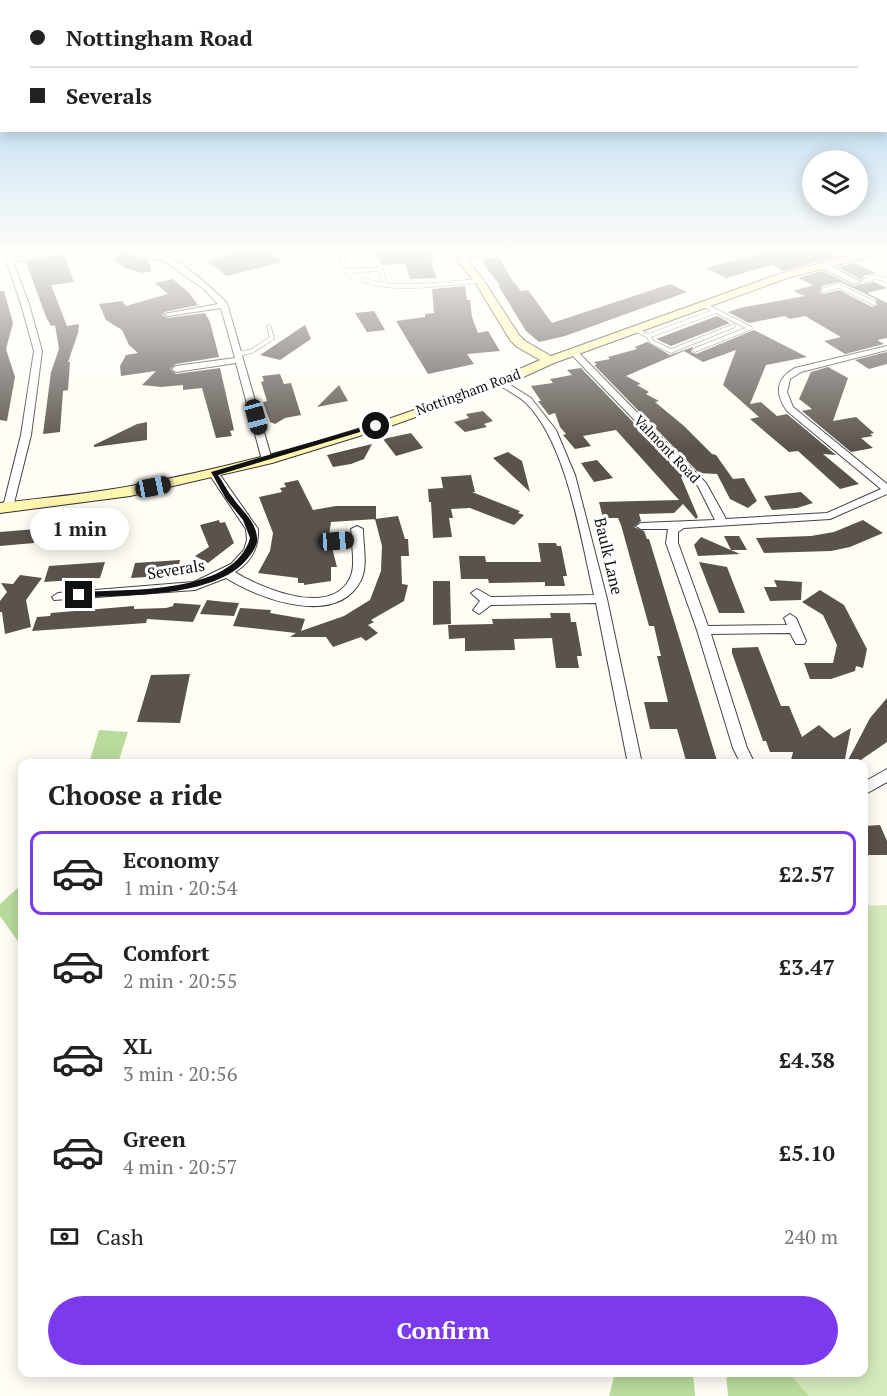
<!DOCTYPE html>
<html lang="en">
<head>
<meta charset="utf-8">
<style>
  body { margin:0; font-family:"PT Serif",serif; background:#f6f6f6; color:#222; height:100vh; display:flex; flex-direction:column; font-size:22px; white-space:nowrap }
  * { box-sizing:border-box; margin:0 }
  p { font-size:20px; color:#767676 }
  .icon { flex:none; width:33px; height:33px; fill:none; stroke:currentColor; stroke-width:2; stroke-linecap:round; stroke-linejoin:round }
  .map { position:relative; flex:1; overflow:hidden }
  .sheet { position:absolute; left:18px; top:759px; width:850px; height:618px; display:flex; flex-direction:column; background:#fff; border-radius:12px; box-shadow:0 3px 15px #0003 }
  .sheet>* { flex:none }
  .banner { position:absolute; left:0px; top:0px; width:888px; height:132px; box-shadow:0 3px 15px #0003; display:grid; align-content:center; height:132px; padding:0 30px; background:#fff }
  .controls { position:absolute; left:802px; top:150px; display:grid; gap:12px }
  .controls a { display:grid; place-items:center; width:66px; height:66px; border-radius:50%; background:#fff; box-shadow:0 3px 15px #0003; font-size:30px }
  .end { position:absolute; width:27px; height:27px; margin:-14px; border:8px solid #111; background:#fff; box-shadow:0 0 0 3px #fff }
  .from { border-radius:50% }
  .bubble { position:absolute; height:42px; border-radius:21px; background:#fff; box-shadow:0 3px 15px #0003; font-size:20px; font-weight:600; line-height:42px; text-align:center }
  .car { position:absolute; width:18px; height:36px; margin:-18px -9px; border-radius:8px; box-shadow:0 0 4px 2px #0007; background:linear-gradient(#222 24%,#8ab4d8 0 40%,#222 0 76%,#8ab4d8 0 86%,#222 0) }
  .banner b { display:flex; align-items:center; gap:21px; height:57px; font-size:22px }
  .banner b+b { border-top:2px solid #e0e0e0 }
  .banner i { width:15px; height:15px; background:#222 }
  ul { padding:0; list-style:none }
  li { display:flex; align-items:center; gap:18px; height:84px; margin:0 12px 9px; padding:0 18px; border:3px solid transparent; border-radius:12px }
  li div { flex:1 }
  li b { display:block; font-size:22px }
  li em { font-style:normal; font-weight:600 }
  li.active { border-color:#7c3aed }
  li>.icon { width:54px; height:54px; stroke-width:1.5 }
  h2 { padding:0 30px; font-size:27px; line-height:72px }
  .pay { display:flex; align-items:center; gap:15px; height:66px; padding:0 30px; font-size:22px }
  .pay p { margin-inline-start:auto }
  .button { display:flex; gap:12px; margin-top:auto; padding:12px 30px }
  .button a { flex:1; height:69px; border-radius:36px; background:#7c3aed; color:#fff; font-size:24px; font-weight:600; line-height:69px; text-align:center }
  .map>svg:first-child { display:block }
  .green { fill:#d5ebbd }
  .forest { fill:#b9dc9c }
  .building { fill:#5a524d; fill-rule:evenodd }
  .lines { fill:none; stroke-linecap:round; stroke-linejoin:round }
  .lane-casing { stroke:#444; stroke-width:5 }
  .street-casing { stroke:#444; stroke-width:2 }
  .secondary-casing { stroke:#333; stroke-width:2 }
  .lane { stroke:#fff; stroke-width:4 }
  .street { fill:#fff; fill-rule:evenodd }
  .secondary { fill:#fff6b0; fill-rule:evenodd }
  .route { fill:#111 }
  .labels { text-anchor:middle; stroke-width:6; stroke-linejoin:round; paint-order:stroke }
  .far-street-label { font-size:14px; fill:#111; stroke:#fff }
  .street-label { font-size:16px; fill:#111; stroke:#fff }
</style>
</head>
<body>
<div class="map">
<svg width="887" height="1396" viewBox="0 0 887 1396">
  <rect width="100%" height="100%" fill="#fffdf5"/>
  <path class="green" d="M887,905V1396H809L789,1373L864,1372V906Z"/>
  <path class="forest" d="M99,730L128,732L118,763H89Z
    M22,884V947L0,916V904Z
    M615,1373H693L695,1396H609Z
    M726,1373H789L809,1396H728Z"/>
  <path class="building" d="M117,251L148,260L152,271L143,273L125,268L115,261Z
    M238,251H266L282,262L227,276L207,261Z
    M377,251H433V262H430L437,278L410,279L405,264L381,265Z
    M769,251H828L839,256L783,271L772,265L726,278L706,268Z
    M64,254L74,282L51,285L67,326L79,324L78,333L68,362H70L68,390L63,391L60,432L43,434L51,372L59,349L55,325L51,326L46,317L26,262Z
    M499,257L512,280L521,291L528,290L552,323L670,284L687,292L565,336L539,342L526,331L498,285H500L483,264L485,263L483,258Z
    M854,263L876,273L864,276L862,280L838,267Z
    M822,271L853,286L874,282L887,288L867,293L887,303V338L877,340L884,344L845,354L824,341L841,337L805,316L790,319L785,316L749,323L728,312L740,308L805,296L793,291L813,285L798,278ZM840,282L876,299L877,305L872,307L839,290L824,294L820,292L822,286Z
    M173,279L189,293L198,305L164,312L162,315L168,318L205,313L210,322L219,357L176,364L170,369L176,374L220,368L234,430L230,431L232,436L216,438L202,388L183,390V385L161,387L142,385L156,371L121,376L120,366L126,355L138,353L129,345L122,330L106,320L99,304L122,301L126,306L168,294L155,283Z
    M465,286L467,300H470L472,317L478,333L488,331L500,351L467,354L474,364L428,374L396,321L425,317V314L434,313L432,289Z
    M0,291H4L13,323L6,349L15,377L7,421L0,420Z
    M374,311L385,330L367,332L355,313Z
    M717,316L730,323L671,346L656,339Z
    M305,325L311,339L280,360L260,355Z
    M754,330L807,357L766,365L750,404L761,402L777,416L787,414L836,455L823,454L859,484L840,489L798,451L789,452L750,419L759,417L723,385L736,350L703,362L684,351L626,376L641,384L637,385L649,392L646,394L659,401L655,402L684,426L712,454L716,455L733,479L744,478L757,501L748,508L730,499L717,474L699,473L594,365H597L594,362L610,359L608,357L637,349L635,347L647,342L670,355L693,347L691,352L696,354Z
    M887,352V364L869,369L855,360Z
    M828,367L848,378L833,421L856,417L874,433L870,434L873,436L861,438L873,448L851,452L802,411L812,409L799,399L811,372Z
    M581,368L685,476L681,477L698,517L696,519L683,504L674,513L639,514L641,521L634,527L644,531L647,539H649L718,764H687L677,729H650L644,702H668L657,656H661L660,652L654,626H649L621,525L618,518H603L599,502L679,500L616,430L583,436L591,446L575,449L563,435L566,434L560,427L555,413L549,415L538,401H541L531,386L553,383L550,379L572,375L567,370Z
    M280,374L284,384L291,383L301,415L285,418L275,424L270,422L263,402L267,401L261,382L264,381L262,376Z
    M339,385L348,401L317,407Z
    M483,411L493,421L484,424L487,427L465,432L454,422L469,418L466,414Z
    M147,422V440L94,447V445L137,424Z
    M411,433L423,448L396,456L383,439Z
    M372,444L364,459L351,464L333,467L327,455Z
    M508,452L522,461L530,492L493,458Z
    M597,460L613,478L594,482L581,463Z
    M471,475L475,492H472L520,511L518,513L524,515L514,525L470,508L451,509L453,518H449L452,537L433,538L431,502H429L428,489L443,488L441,477Z
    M298,480L313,510L336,506H376V519L331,522L328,542L331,544L337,567H331V581L304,585V583H298V578L258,573L270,551L273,533L259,497L282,492L280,488L286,487L284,483Z
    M801,492L813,503L797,508L772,510L764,496Z
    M123,515L124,529L70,537V523Z
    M398,516L405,539H408L409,556H401L402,584L408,585L404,601L371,620L374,622L368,625L378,633L366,641L361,637L333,647L326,637H290L296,633L233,626L240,608L271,610L270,613L305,619L301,631L344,616L370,600L381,571L382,546L375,519Z
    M219,520L220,523L225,522L234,543L208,563L195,556L209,547L200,525Z
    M863,520L883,533L850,547L831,551L764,553L756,538L811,536L834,532Z
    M36,529L34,543L0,546V532Z
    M724,536H739L747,550H731Z
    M701,537L740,554L698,556L694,545Z
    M538,543H556L557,546H561L567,576H563L565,586H545V582L489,583L488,579H461L459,556H485L486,562H541Z
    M180,560L177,575L131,578L135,563Z
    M105,562L100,578L44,582L49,566Z
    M699,562L727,567L745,613H719Z
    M20,575L42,578L26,600L31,627L5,634L2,612H0V601L7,592L1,583L13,584Z
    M774,580L802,582L801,600L770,601L764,587H777Z
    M433,581H450L451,624L433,625Z
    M820,590L844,605L867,649L863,668L856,666L855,671L831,679H810L804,663H833L837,645L823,615L802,602Z
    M207,600L225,602L239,603L234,616L200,614Z
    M174,603L201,605L193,622L147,619L146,623L32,631L37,617L50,616L51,613L134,606V609L166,608L173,606Z
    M550,613H570L571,622H576L582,656H577L579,668H556L552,638L514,639L515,650L465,651V638L449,639L448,625L493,624L492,619L551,618Z
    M758,647L781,706H789L802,737L819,725L834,738L851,728L844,764H790L793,752H770L766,741H763L732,653V648Z
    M190,674L180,723L137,722L151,675Z
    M887,698V742L855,764H846L870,718Z
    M880,825L887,841V855H864V826Z"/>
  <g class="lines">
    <defs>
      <path id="lane" d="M341,251L345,271
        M364,251L366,253
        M178,266L225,251
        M866,280L876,277L887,280
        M385,284L381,269L345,271C381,296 438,283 479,281
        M824,290L839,286L874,303
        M635,329L648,336L716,311L702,304
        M648,336L652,342L671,351L733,326
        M695,350L750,328L716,311
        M238,354L252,351L272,338L269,327"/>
      <path id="street" d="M3,251H10L12,258L50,251H67L13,262L29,304L42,351L31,435L13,507L8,510L3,507L21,435L34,351L21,304Z
        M121,251C136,251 153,252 167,257C186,264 213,289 227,303L272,460L271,462H263L262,460L236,363L176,372L172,369L176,366L235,358L221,308L168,316L164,314L218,304L204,289L164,261Z
        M490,251H518L461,258L458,256Z
        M819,263H825L861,282L854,284L819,267Z
        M887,346V350L801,372L790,379L787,392L793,407L887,484V494L830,519L684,528L678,532V543L708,626L787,625L784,618L790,614L796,618L806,641L804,644H796L790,633L711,634L747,748L755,764H741L733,748L697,630L666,543L668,529H641L636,526L641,523L715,520L698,486L569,352L576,350L706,483L726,519L827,513L881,489L787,411C775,394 775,379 795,368Z
        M501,379L531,398L556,430L575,475L607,599L642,764H628L596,603L491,605L479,614L473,610L480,601L471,593L477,589L491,597L594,595C581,540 567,442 525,402C517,395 506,390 498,384V380Z
        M214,471L218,472L258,529C259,548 251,562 235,572C260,588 329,617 349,580C355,570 353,555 352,544H336L330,541L336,538L352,537L351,529L357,526L363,529C363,545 368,566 361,580C337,628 259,599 226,578L195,590L54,600L52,597L58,593L194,582L231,564L244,550L247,540L246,529L209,474Z
        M887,769V782L864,795V782Z"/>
      <path id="secondary" d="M455,251H465L469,262L484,281L519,335L525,341L551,356L779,274L870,251L887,252L787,278L554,363L506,385L382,429L272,463L130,496L0,513V503C44,498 88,494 131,486C271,460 411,417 540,360L517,347L510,340L475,282L459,263Z"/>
    </defs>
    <use href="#lane" class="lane-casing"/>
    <use href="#street" class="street-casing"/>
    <use href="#secondary" class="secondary-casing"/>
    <use href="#lane" class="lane"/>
    <use href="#street" class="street"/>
    <use href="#secondary" class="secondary"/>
  </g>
  <linearGradient id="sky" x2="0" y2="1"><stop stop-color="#95c6ee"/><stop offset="0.56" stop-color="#fffefa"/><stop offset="1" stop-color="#fffefa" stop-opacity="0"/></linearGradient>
  <rect width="887" height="447" fill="url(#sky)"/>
  <path class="route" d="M374,424L380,426L218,475C223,482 227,491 233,498C242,511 255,520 257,537C258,543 255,549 251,554C221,599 129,594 79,598L74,595L79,592C127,589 234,595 250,538L243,520L226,499L211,472Z"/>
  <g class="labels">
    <g class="far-street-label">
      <text transform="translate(468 392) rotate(-20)" y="5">Nottingham Road</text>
      <text transform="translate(667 449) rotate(46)" y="5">Valmont Road</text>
    </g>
    <g class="street-label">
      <text transform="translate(609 556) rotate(77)" y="6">Baulk Lane</text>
      <text transform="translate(176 569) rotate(-9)" y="6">Severals</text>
    </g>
  </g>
</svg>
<div class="controls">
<a><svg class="icon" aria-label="layers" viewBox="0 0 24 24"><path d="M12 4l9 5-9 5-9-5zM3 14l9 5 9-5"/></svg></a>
</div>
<i class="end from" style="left:376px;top:426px"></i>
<i class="end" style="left:79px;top:595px"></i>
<div class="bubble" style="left:30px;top:508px;width:99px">1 min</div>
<i class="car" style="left:256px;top:417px;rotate:165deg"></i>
<i class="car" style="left:153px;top:487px;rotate:79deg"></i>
<i class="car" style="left:336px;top:541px;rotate:86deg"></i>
<div class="banner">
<b><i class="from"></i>Nottingham Road</b>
<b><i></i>Severals</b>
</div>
<section class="sheet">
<h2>Choose a ride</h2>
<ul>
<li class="active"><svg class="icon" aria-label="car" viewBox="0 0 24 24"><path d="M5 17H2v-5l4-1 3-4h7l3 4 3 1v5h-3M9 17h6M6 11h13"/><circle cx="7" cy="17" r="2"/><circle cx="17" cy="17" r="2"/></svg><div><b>Economy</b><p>1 min · 20:54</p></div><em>£2.57</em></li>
<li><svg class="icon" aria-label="car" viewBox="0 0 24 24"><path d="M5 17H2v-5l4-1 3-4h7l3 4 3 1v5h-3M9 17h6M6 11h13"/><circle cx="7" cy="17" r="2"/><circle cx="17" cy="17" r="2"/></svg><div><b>Comfort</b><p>2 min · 20:55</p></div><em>£3.47</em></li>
<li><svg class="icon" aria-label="car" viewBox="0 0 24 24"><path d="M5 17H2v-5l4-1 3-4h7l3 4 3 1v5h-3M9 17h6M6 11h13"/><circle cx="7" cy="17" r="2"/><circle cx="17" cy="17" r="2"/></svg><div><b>XL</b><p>3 min · 20:56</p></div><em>£4.38</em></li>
<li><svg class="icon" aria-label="car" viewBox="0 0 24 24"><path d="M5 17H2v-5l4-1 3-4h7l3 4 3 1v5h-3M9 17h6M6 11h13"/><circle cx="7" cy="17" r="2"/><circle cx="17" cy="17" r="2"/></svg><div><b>Green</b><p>4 min · 20:57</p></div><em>£5.10</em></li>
</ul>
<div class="pay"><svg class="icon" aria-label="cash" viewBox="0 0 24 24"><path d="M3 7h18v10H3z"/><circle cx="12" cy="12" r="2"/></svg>Cash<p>240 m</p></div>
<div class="button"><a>Confirm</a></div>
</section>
</div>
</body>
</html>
